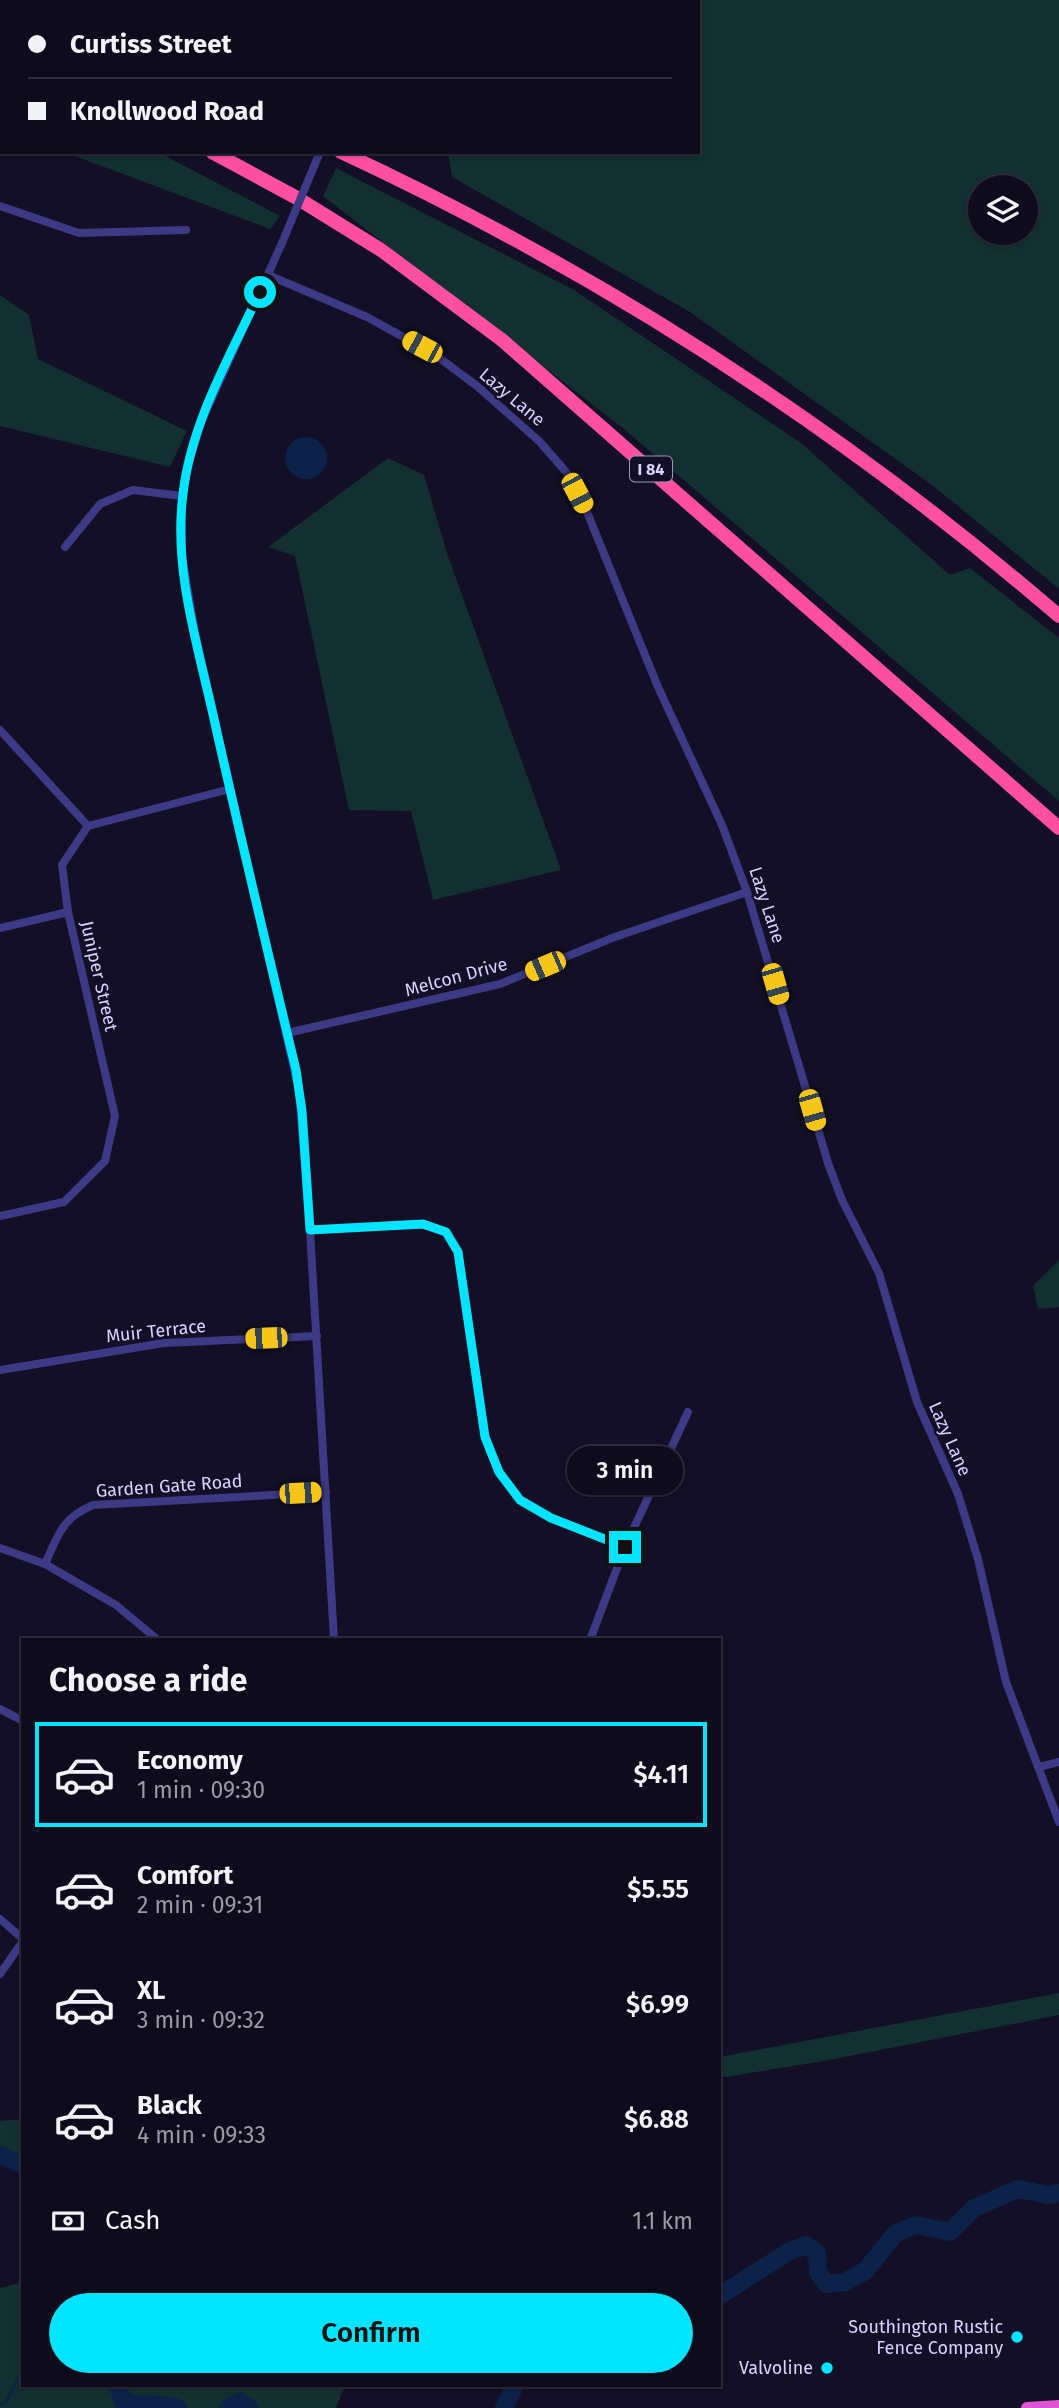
<!DOCTYPE html>
<html lang="en">
<head>
<meta charset="utf-8">
<style>
  body { margin:0; font-family:"Fira Sans",sans-serif; background:#1c1929; color:#f1f3f6; height:100vh; display:flex; flex-direction:column; font-size:26px; white-space:nowrap }
  * { box-sizing:border-box; margin:0 }
  p { font-size:23px; color:#9b9ba3 }
  .icon { flex:none; width:38px; height:38px; fill:none; stroke:currentColor; stroke-width:2; stroke-linecap:round; stroke-linejoin:round }
  .map { position:relative; flex:1; overflow:hidden }
  .sheet { position:absolute; left:21px; top:1638px; width:700px; height:749px; display:flex; flex-direction:column; background:#0e0b1c; border-radius:0px; box-shadow:0 2px 5px #0004,0 0 0 2px #2e2b3b }
  .sheet>* { flex:none }
  .top-card { position:absolute; left:0px; top:0px; width:700px; height:154px; box-shadow:0 2px 5px #0004,0 0 0 2px #2e2b3b; display:grid; align-content:center; height:154px; padding:0 28px; background:#0e0b1c }
  .buttons { position:absolute; left:968px; top:175px; display:grid; gap:14px }
  .buttons a { display:grid; place-items:center; width:70px; height:70px; border-radius:50%; background:#0e0b1c; box-shadow:0 2px 5px #0004,0 0 0 2px #2e2b3b; font-size:35px }
  .end { position:absolute; width:32px; height:32px; margin:-16px; border:9px solid #00e5ff; background:#111; box-shadow:0 0 0 4px #111 }
  .from { border-radius:50% }
  .bubble { position:absolute; height:49px; border-radius:24px; background:#0e0b1c; box-shadow:0 2px 5px #0004,0 0 0 2px #2e2b3b; font-size:23px; font-weight:600; line-height:49px; text-align:center }
  .car { position:absolute; width:21px; height:42px; margin:-21px -10px; border-radius:9px; box-shadow:0 0 5px 2px #0007; background:linear-gradient(#f5c518 24%,#345 0 40%,#f5c518 0 76%,#345 0 86%,#f5c518 0) }
  .top-card b { display:flex; align-items:center; gap:24px; height:66px; font-size:26px }
  .top-card b+b { border-top:2px solid #2e2b3b }
  .top-card i { width:18px; height:18px; background:#f1f3f6 }
  ul { padding:0; list-style:none }
  li { display:flex; align-items:center; gap:21px; height:105px; margin:0 14px 10px; padding:0 14px; border:4px solid transparent; border-radius:0px }
  li div { flex:1 }
  li b { display:block; font-size:26px }
  li em { font-style:normal; font-weight:600 }
  li.active { border-color:#00e5ff }
  li>.icon { width:63px; height:63px; stroke-width:1.5 }
  h2 { padding:0 28px; font-size:32px; line-height:84px }
  .pay { display:flex; align-items:center; gap:18px; height:77px; padding:0 28px; font-size:26px }
  .pay p { margin-inline-start:auto }
  .cta { display:flex; gap:14px; margin-top:auto; padding:14px 28px }
  .cta a { flex:1; height:80px; border-radius:42px; background:#00e5ff; color:#111; font-size:28px; font-weight:600; line-height:80px; text-align:center }
  .map>svg:first-child { display:block }
  .green { fill:#12302f; fill-rule:evenodd }
  .water { fill:#0c2248 }
  .lines { fill:none; stroke-linecap:round; stroke-linejoin:round }
  .stream { stroke:#0c2248; stroke-width:2.5 }
  .river { stroke:#0c2248; stroke-width:18 }
  .minor { stroke:#3d3a85; stroke-width:8 }
  .trunk { stroke:#e055d1; stroke-width:12 }
  .motorway { stroke:#ff4fa3; stroke-width:14 }
  .minor-bridge { stroke:#3d3a85; stroke-width:8 }
  .route { stroke:#00e5ff; stroke-width:9 }
  .poi-dot { fill:#00e5ff; stroke:#130f26; stroke-width:2.5 }
  .labels { text-anchor:middle; stroke-width:5; stroke-linejoin:round; paint-order:stroke }
  .shield { fill:#130f26; stroke:#9e99be; stroke-width:2 }
  .shield-label { font-size:16px; font-weight:bold; fill:#d9d4ff }
  .street-label { font-size:18px; fill:#d9d4ff; stroke:#130f26 }
  .poi-label { font-size:18px; fill:#d9d4ff; stroke:#130f26; text-anchor:end }
</style>
</head>
<body>
<div class="map">
<svg width="1059" height="2408" viewBox="0 0 1059 2408">
  <rect width="100%" height="100%" fill="#130f26"/>
  <path class="green" d="M436,0H1059V589L932,485L690,312L452,177L448,152H698V2H434ZM980,187H1026V233H980Z
    M64,152H158L280,216L270,229Z
    M336,168L574,290L801,443L950,575L970,568L1059,638V801L624,429L323,196Z
    M0,295L29,315L38,359L187,431L170,467L0,426Z
    M388,458L424,475L448,556L561,870L433,900L411,811L349,810L295,556L268,547Z
    M1059,1260V1307L1038,1309L1033,1286Z
    M1059,1993V2015L824,2061L719,2078V2057Z
    M23,2119V2174L6,2165L3,2149H0V2121Z
    M23,2282V2385H345L336,2408H0V2288Z"/>
  <path class="water" d="M285 458a21 21 0 1 1 42 0a21 21 0 1 1-42 0Z"/>
  <g class="lines">
    <path class="stream" d="M0,2405L6,2402L23,2369"/>
    <path class="river" d="M0,2155L23,2165
      M719,2296L788,2252L806,2245L817,2253L818,2272L826,2284L845,2282L865,2271L896,2233L916,2225L950,2232L974,2208L1018,2189L1048,2195L1059,2193
      M118,2385L123,2402C142,2406 159,2403 178,2408
      M228,2408L239,2402L250,2408
      M504,2408L515,2385"/>
    <path class="minor" d="M405,2L407,0
      M0,206L79,233L186,230
      M282,243L202,420L188,465L182,496V556L195,633L299,1091L310,1230L334,1640
      M268,275L367,317L434,354L477,386L539,441L567,473L587,512L658,687L722,825L747,892L828,1163L842,1200L879,1273L917,1402L958,1494L978,1559L1006,1682L1059,1822
      M65,547L100,504L133,490L182,496
      M0,730L88,826
      M0,928L68,912
      M287,1033L500,984L612,938L747,892
      M0,1216L64,1202L105,1161L115,1116L68,912L62,865L88,826L230,789
      M310,1230L423,1224L446,1232L458,1252L485,1437L499,1473L520,1500L551,1518L625,1547
      M0,1370L164,1343L317,1336
      M0,1548L45,1564L116,1605L158,1640
      M45,1564C58,1535 62,1518 93,1505L326,1492
      M590,1640L625,1547L688,1412
      M0,1709L23,1721
      M1039,1767L1059,1762
      M0,1919L23,1939
      M0,1974L23,1941"/>
    <path class="trunk" d="M1027,2408L1059,2406"/>
    <path class="motorway" d="M0,19L2,20
      M0,65H2
      M212,152L297,198L381,250L502,340L1059,828
      M341,152C601,273 842,429 1059,616"/>
    <path class="minor-bridge" d="M282,243L320,152"/>
  </g>
  <g class="lines">
    <path class="route" d="M260,292C230,356 191,423 183,494C173,569 198,646 214,719C240,836 268,953 296,1070L302,1111L310,1230L423,1224L446,1232L458,1252L485,1437L499,1472L520,1500L551,1518L625,1547"/>
  </g>
  <g class="poi-dot">
    <circle cx="1017" cy="2337" r="7"/>
    <circle cx="827" cy="2368" r="7"/>
  </g>
  <g class="labels">
    <rect class="shield" x="630" y="456.5" width="42" height="25" rx="5"/>
    <g class="shield-label">
      <text x="651" y="475">I 84</text>
    </g>
    <g class="street-label">
      <text transform="translate(512 397) rotate(40)" y="6">Lazy Lane</text>
      <text transform="translate(767 905) rotate(72)" y="6">Lazy Lane</text>
      <text transform="translate(99 976) rotate(77)" y="6">Juniper Street</text>
      <text transform="translate(456 977) rotate(-15)" y="6">Melcon Drive</text>
      <text transform="translate(156 1331) rotate(-6)" y="6">Muir Terrace</text>
      <text transform="translate(950 1439) rotate(66)" y="6">Lazy Lane</text>
      <text transform="translate(169 1486) rotate(-4)" y="6">Garden Gate Road</text>
    </g>
    <g class="poi-label">
      <text x="1003" y="2333">Southington Rustic<tspan x="1003" dy="21">Fence Company</tspan></text>
      <text x="813" y="2374">Valvoline</text>
    </g>
  </g>
</svg>
<div class="buttons">
<a><svg class="icon" aria-label="layers" viewBox="0 0 24 24"><path d="M12 4l9 5-9 5-9-5zM3 14l9 5 9-5"/></svg></a>
</div>
<i class="end from" style="left:260px;top:292px"></i>
<i class="end" style="left:625px;top:1547px"></i>
<div class="bubble" style="left:567px;top:1446px;width:116px">3 min</div>
<i class="car" style="left:422px;top:347px;rotate:298deg"></i>
<i class="car" style="left:577px;top:493px;rotate:152deg"></i>
<i class="car" style="left:545px;top:966px;rotate:247deg"></i>
<i class="car" style="left:775px;top:984px;rotate:164deg"></i>
<i class="car" style="left:812px;top:1110px;rotate:164deg"></i>
<i class="car" style="left:266px;top:1338px;rotate:268deg"></i>
<i class="car" style="left:300px;top:1493px;rotate:87deg"></i>
<div class="top-card">
<b><i class="from"></i>Curtiss Street</b>
<b><i></i>Knollwood Road</b>
</div>
<section class="sheet">
<h2>Choose a ride</h2>
<ul>
<li class="active"><svg class="icon" aria-label="car" viewBox="0 0 24 24"><path d="M5 17H2v-5l4-1 3-4h7l3 4 3 1v5h-3M9 17h6M6 11h13"/><circle cx="7" cy="17" r="2"/><circle cx="17" cy="17" r="2"/></svg><div><b>Economy</b><p>1 min · 09:30</p></div><em>$4.11</em></li>
<li><svg class="icon" aria-label="car" viewBox="0 0 24 24"><path d="M5 17H2v-5l4-1 3-4h7l3 4 3 1v5h-3M9 17h6M6 11h13"/><circle cx="7" cy="17" r="2"/><circle cx="17" cy="17" r="2"/></svg><div><b>Comfort</b><p>2 min · 09:31</p></div><em>$5.55</em></li>
<li><svg class="icon" aria-label="car" viewBox="0 0 24 24"><path d="M5 17H2v-5l4-1 3-4h7l3 4 3 1v5h-3M9 17h6M6 11h13"/><circle cx="7" cy="17" r="2"/><circle cx="17" cy="17" r="2"/></svg><div><b>XL</b><p>3 min · 09:32</p></div><em>$6.99</em></li>
<li><svg class="icon" aria-label="car" viewBox="0 0 24 24"><path d="M5 17H2v-5l4-1 3-4h7l3 4 3 1v5h-3M9 17h6M6 11h13"/><circle cx="7" cy="17" r="2"/><circle cx="17" cy="17" r="2"/></svg><div><b>Black</b><p>4 min · 09:33</p></div><em>$6.88</em></li>
</ul>
<div class="pay"><svg class="icon" aria-label="cash" viewBox="0 0 24 24"><path d="M3 7h18v10H3z"/><circle cx="12" cy="12" r="2"/></svg>Cash<p>1.1 km</p></div>
<div class="cta"><a>Confirm</a></div>
</section>
</div>
</body>
</html>
